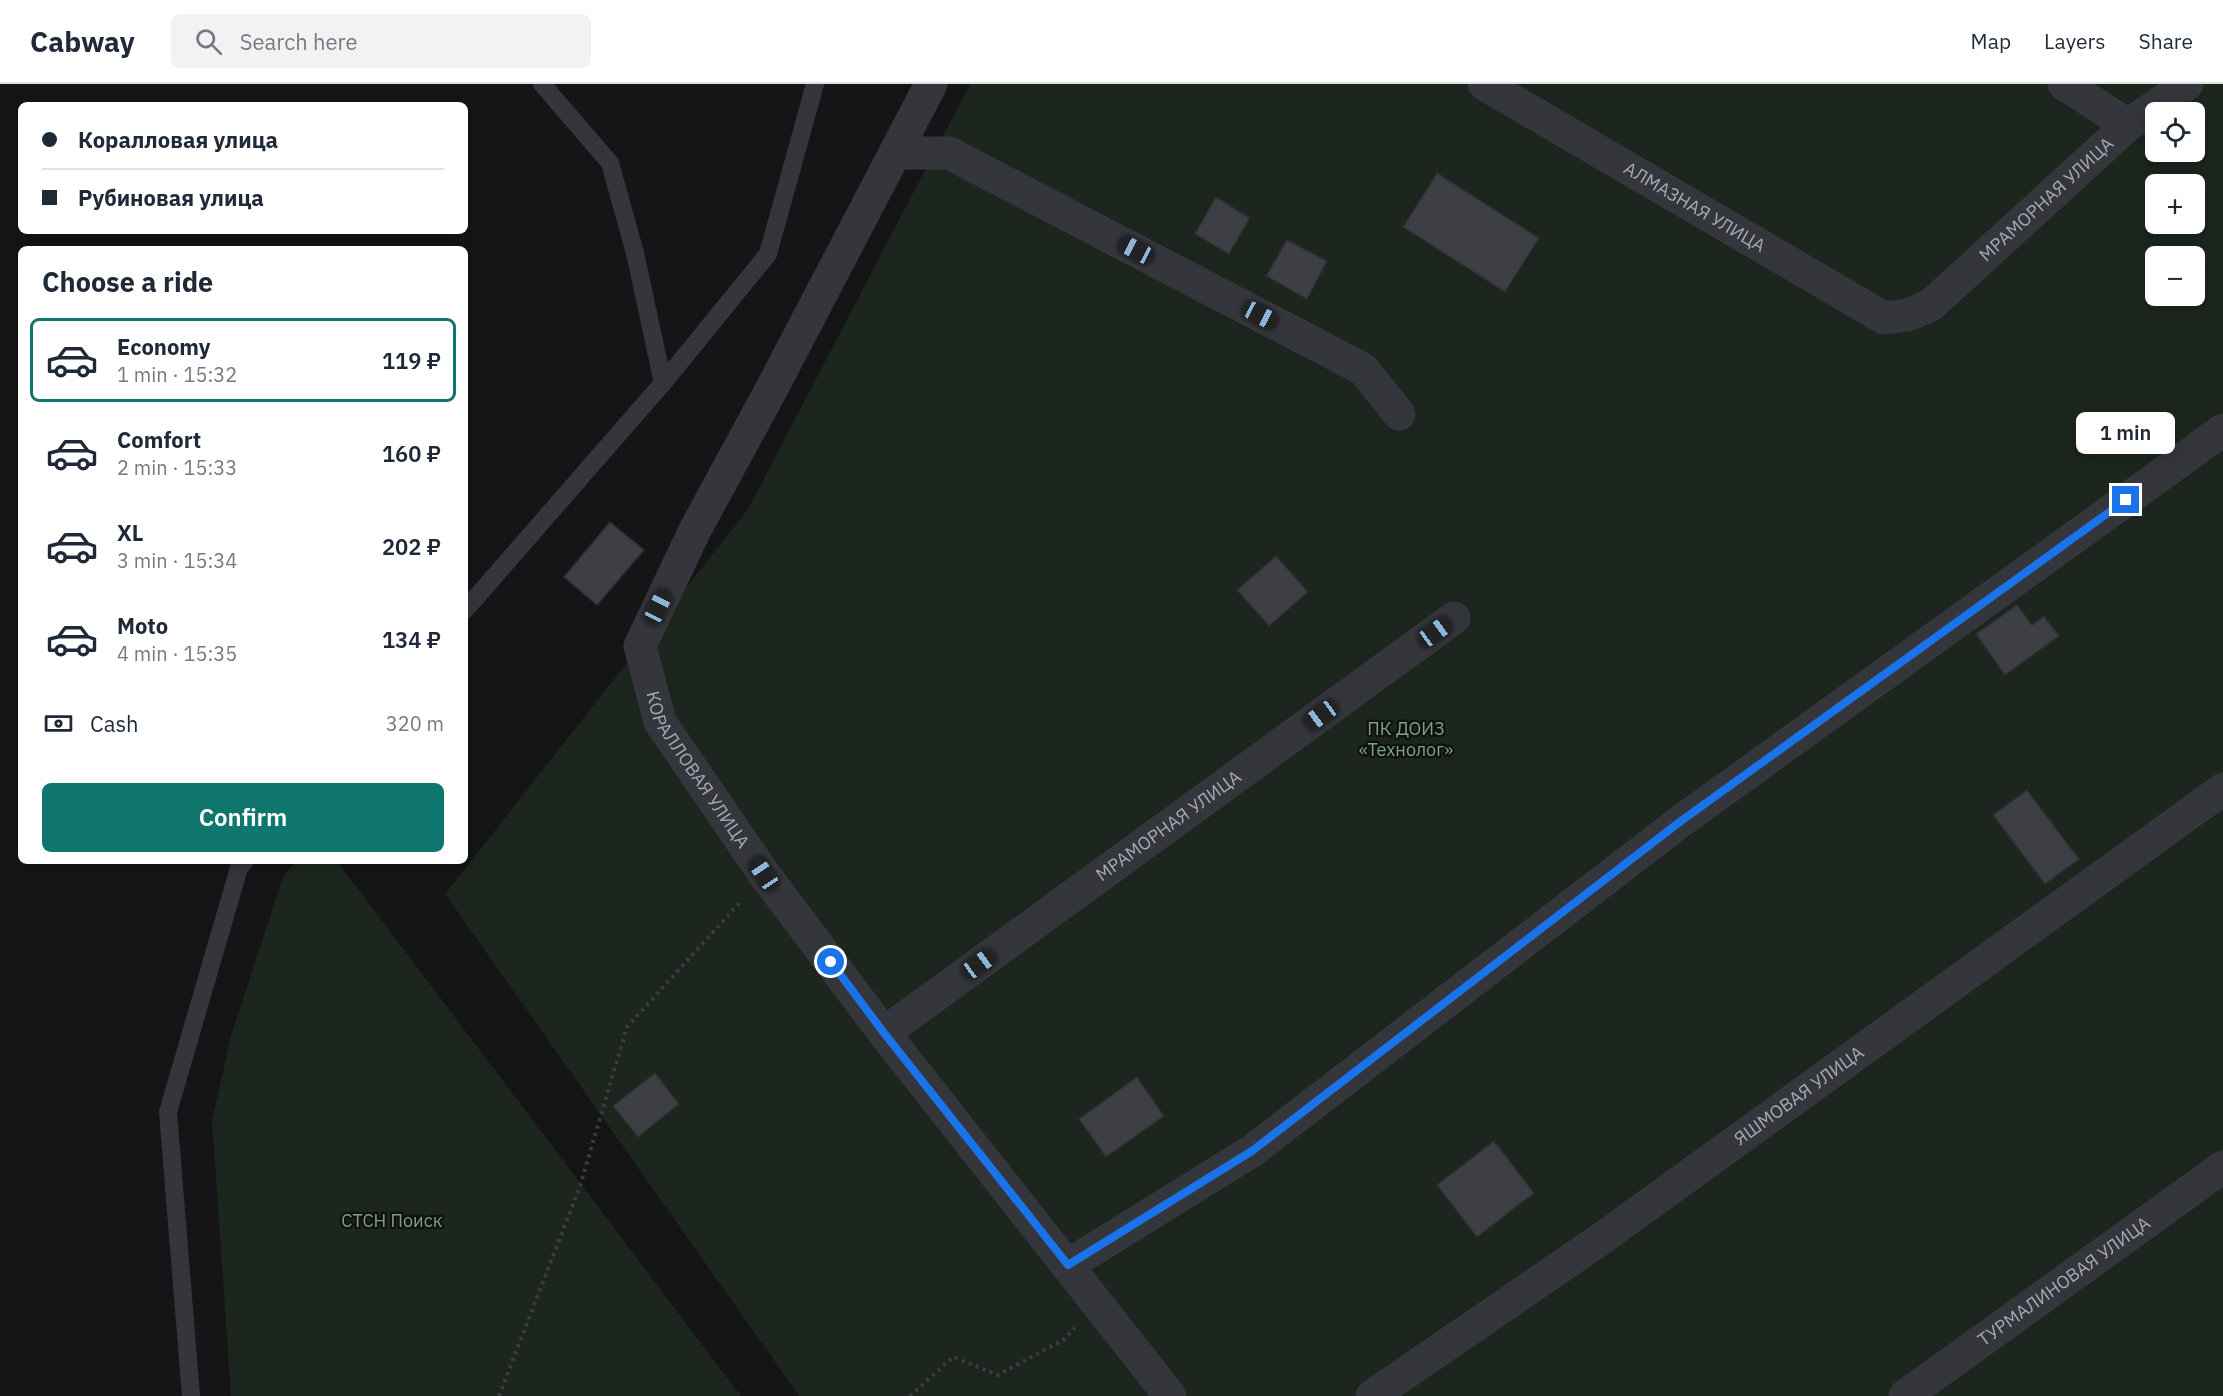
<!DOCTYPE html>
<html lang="en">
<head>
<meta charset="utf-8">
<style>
  body { margin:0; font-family:"IBM Plex Sans",sans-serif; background:#f2f2f3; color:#1f2937; height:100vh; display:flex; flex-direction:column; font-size:22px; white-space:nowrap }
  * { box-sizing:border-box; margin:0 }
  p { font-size:20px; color:#747a83 }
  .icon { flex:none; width:33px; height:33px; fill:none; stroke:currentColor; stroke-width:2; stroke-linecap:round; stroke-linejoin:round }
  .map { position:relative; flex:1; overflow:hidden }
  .details { position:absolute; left:18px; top:162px; width:450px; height:618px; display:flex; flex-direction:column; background:#fff; border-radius:9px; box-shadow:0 3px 15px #0003 }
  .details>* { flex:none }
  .top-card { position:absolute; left:18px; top:18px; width:450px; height:132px; border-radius:9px; box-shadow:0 3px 15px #0003; display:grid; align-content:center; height:132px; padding:0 24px; background:#fff }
  .tools { position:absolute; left:2145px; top:18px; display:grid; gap:12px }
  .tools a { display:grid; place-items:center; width:60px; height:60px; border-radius:9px; background:#fff; box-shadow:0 3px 15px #0003; font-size:30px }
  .end { position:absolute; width:27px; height:27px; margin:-14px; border:8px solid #1a73e8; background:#fff; box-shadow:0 0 0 3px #fff }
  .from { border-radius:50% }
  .bubble { position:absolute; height:42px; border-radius:9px; background:#fff; box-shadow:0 3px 15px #0003; font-size:20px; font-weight:600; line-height:42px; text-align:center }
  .car { position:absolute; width:18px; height:36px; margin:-18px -9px; border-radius:8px; box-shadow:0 0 4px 2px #0007; background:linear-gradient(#222 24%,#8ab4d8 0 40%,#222 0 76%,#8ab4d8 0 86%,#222 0) }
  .top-card b { display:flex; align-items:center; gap:21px; height:57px; font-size:22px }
  .top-card b+b { border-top:2px solid #e0e1e3 }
  .top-card i { width:15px; height:15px; background:#1f2937 }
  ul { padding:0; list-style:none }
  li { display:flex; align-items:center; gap:18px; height:84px; margin:0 12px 9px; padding:0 12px; border:3px solid transparent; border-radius:9px }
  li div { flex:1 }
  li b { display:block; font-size:22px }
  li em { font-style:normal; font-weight:600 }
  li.active { border-color:#0f766e }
  li>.icon { width:54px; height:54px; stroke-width:1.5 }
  h2 { padding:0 24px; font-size:27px; line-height:72px }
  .pay { display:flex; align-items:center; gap:15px; height:66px; padding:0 24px; font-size:22px }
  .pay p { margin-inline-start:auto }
  .primary-button { display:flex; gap:12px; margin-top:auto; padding:12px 24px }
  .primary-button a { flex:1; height:69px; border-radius:9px; background:#0f766e; color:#fff; font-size:24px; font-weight:600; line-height:69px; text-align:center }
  header { display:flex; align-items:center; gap:36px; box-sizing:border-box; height:84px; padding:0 30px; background:#fff; border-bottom:2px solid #e0e1e3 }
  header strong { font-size:28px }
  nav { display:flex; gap:33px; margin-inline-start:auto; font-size:21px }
  .search { width:420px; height:54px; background:#f2f2f3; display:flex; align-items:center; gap:15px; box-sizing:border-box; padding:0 21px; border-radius:9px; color:#747a83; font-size:22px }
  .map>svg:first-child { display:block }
  .green { fill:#1c251e; fill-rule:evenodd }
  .building { fill:#3e3f44; stroke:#2f2e33; stroke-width:1.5 }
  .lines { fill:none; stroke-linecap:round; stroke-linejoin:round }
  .path { stroke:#3b3d43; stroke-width:4; stroke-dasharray:3 4.5; stroke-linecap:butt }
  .service { stroke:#35363c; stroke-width:18 }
  .minor { stroke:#35363c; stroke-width:33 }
  .route { stroke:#1a73e8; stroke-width:8 }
  .labels { text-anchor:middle; stroke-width:4.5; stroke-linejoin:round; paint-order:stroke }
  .street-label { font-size:18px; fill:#a5aab7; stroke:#100f11 }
  .park-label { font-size:18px; fill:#7ba481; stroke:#100f11 }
</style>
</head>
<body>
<header>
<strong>Cabway</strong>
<div class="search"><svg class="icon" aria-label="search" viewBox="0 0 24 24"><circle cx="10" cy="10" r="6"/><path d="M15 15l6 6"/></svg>Search here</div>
<nav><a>Map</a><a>Layers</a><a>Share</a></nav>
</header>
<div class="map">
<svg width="2223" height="1312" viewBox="0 0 2223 1312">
  <rect width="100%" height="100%" fill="#151416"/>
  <path class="green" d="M970,0H2223V1312H799L445,810L748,425ZM2156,28H2194V68H2156ZM2156,100H2194V140H2156ZM2156,172H2194V212H2156Z
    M296,777H337L741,1312H231L212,1037L231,952L283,792Z"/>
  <path class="building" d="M1437,89L1539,154L1505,208L1403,143Z
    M1216,113L1250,134L1229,170L1195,150Z
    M1287,156L1327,177L1307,215L1266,192Z
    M610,438L644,466L597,521L564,493Z
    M1276,472L1308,508L1269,542L1237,506Z
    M2017,521L2032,541L2044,532L2059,552L2005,591L1976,550Z
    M2027,706L2079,775L2045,800L1993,731Z
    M655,989L679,1020L638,1053L613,1022Z
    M1137,993L1164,1032L1106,1073L1079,1035Z
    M1494,1057L1534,1109L1477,1153L1437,1101Z"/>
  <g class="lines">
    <path class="path" d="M499,1312L580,1102L627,943L742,816
      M910,1312L953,1273L998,1291L1063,1256L1075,1244"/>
    <path class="service" d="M542,0L610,79L635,169L663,299
      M465,526L663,299L768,170L815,0
      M191,1312L168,1028L239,784L245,777"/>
    <g class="minor">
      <path id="s1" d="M931,0L771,306L695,446L640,562L660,638L764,790L884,949L1170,1312"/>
      <path id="s2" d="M1484,0L1884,234L1908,231L1931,221L2128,41L2187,0"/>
      <path d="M2064,0L2128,41"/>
      <path d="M895,69H949L1363,285L1399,330"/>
      <path id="s3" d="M884,949L1454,534"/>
      <path d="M1068,1181L1252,1067L1681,737L2223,346"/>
      <path id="s4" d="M1372,1312L1601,1155L2223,705"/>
      <path id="s5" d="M1905,1312L2223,1083"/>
    </g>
  </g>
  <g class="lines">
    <path class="route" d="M831,878L884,949L1068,1181L1252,1067L1681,737L2126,416"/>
  </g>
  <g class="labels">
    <g class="street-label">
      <text dy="6" stroke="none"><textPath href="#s2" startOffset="669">МРАМОРНАЯ УЛИЦА</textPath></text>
      <text dy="6" stroke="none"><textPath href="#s2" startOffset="244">АЛМАЗНАЯ УЛИЦА</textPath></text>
      <text dy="6" stroke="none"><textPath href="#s1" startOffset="771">КОРАЛЛОВАЯ УЛИЦА</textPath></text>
      <text dy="6" stroke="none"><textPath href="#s3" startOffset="352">МРАМОРНАЯ УЛИЦА</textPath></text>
      <text dy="6" stroke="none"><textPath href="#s4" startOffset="522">ЯШМОВАЯ УЛИЦА</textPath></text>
      <text dy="6" stroke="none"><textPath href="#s5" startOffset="196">ТУРМАЛИНОВАЯ УЛИЦА</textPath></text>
    </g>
    <g class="park-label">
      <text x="1406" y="651">ПК ДОИЗ<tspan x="1406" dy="21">«Технолог»</tspan></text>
      <text x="392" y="1143">СТСН Поиск</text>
    </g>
  </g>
</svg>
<div class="tools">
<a><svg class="icon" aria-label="locate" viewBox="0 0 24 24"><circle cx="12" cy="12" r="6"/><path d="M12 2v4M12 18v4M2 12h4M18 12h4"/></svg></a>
<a>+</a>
<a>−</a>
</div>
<i class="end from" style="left:831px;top:878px"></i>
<i class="end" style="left:2126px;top:416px"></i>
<div class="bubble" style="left:2076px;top:328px;width:99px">1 min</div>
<i class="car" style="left:1136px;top:166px;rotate:298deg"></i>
<i class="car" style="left:1260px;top:231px;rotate:118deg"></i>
<i class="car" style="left:658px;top:523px;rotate:26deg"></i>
<i class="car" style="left:1435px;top:548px;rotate:54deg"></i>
<i class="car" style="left:1321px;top:631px;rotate:234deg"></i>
<i class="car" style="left:764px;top:790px;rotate:326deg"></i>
<i class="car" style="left:979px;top:880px;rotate:54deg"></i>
<div class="top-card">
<b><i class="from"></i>Коралловая улица</b>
<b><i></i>Рубиновая улица</b>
</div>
<section class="details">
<h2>Choose a ride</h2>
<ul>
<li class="active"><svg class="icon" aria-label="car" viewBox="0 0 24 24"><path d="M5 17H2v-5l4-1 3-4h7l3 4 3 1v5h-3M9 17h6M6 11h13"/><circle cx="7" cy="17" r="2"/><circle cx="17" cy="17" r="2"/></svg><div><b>Economy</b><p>1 min · 15:32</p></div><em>119 ₽</em></li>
<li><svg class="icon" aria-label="car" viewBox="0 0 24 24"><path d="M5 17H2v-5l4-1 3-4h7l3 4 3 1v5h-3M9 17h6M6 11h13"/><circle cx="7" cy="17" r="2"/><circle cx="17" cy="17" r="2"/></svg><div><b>Comfort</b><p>2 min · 15:33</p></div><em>160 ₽</em></li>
<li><svg class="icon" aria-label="car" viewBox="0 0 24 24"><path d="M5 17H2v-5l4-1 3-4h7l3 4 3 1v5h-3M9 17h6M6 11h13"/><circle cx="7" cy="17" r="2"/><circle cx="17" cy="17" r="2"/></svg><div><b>XL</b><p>3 min · 15:34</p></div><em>202 ₽</em></li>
<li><svg class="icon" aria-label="car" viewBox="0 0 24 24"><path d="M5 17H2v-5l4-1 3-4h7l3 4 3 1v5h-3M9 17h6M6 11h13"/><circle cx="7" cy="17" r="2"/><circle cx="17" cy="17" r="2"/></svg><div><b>Moto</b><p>4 min · 15:35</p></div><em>134 ₽</em></li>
</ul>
<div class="pay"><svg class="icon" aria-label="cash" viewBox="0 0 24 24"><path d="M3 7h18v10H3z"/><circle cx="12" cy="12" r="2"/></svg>Cash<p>320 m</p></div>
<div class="primary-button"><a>Confirm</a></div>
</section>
</div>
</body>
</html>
